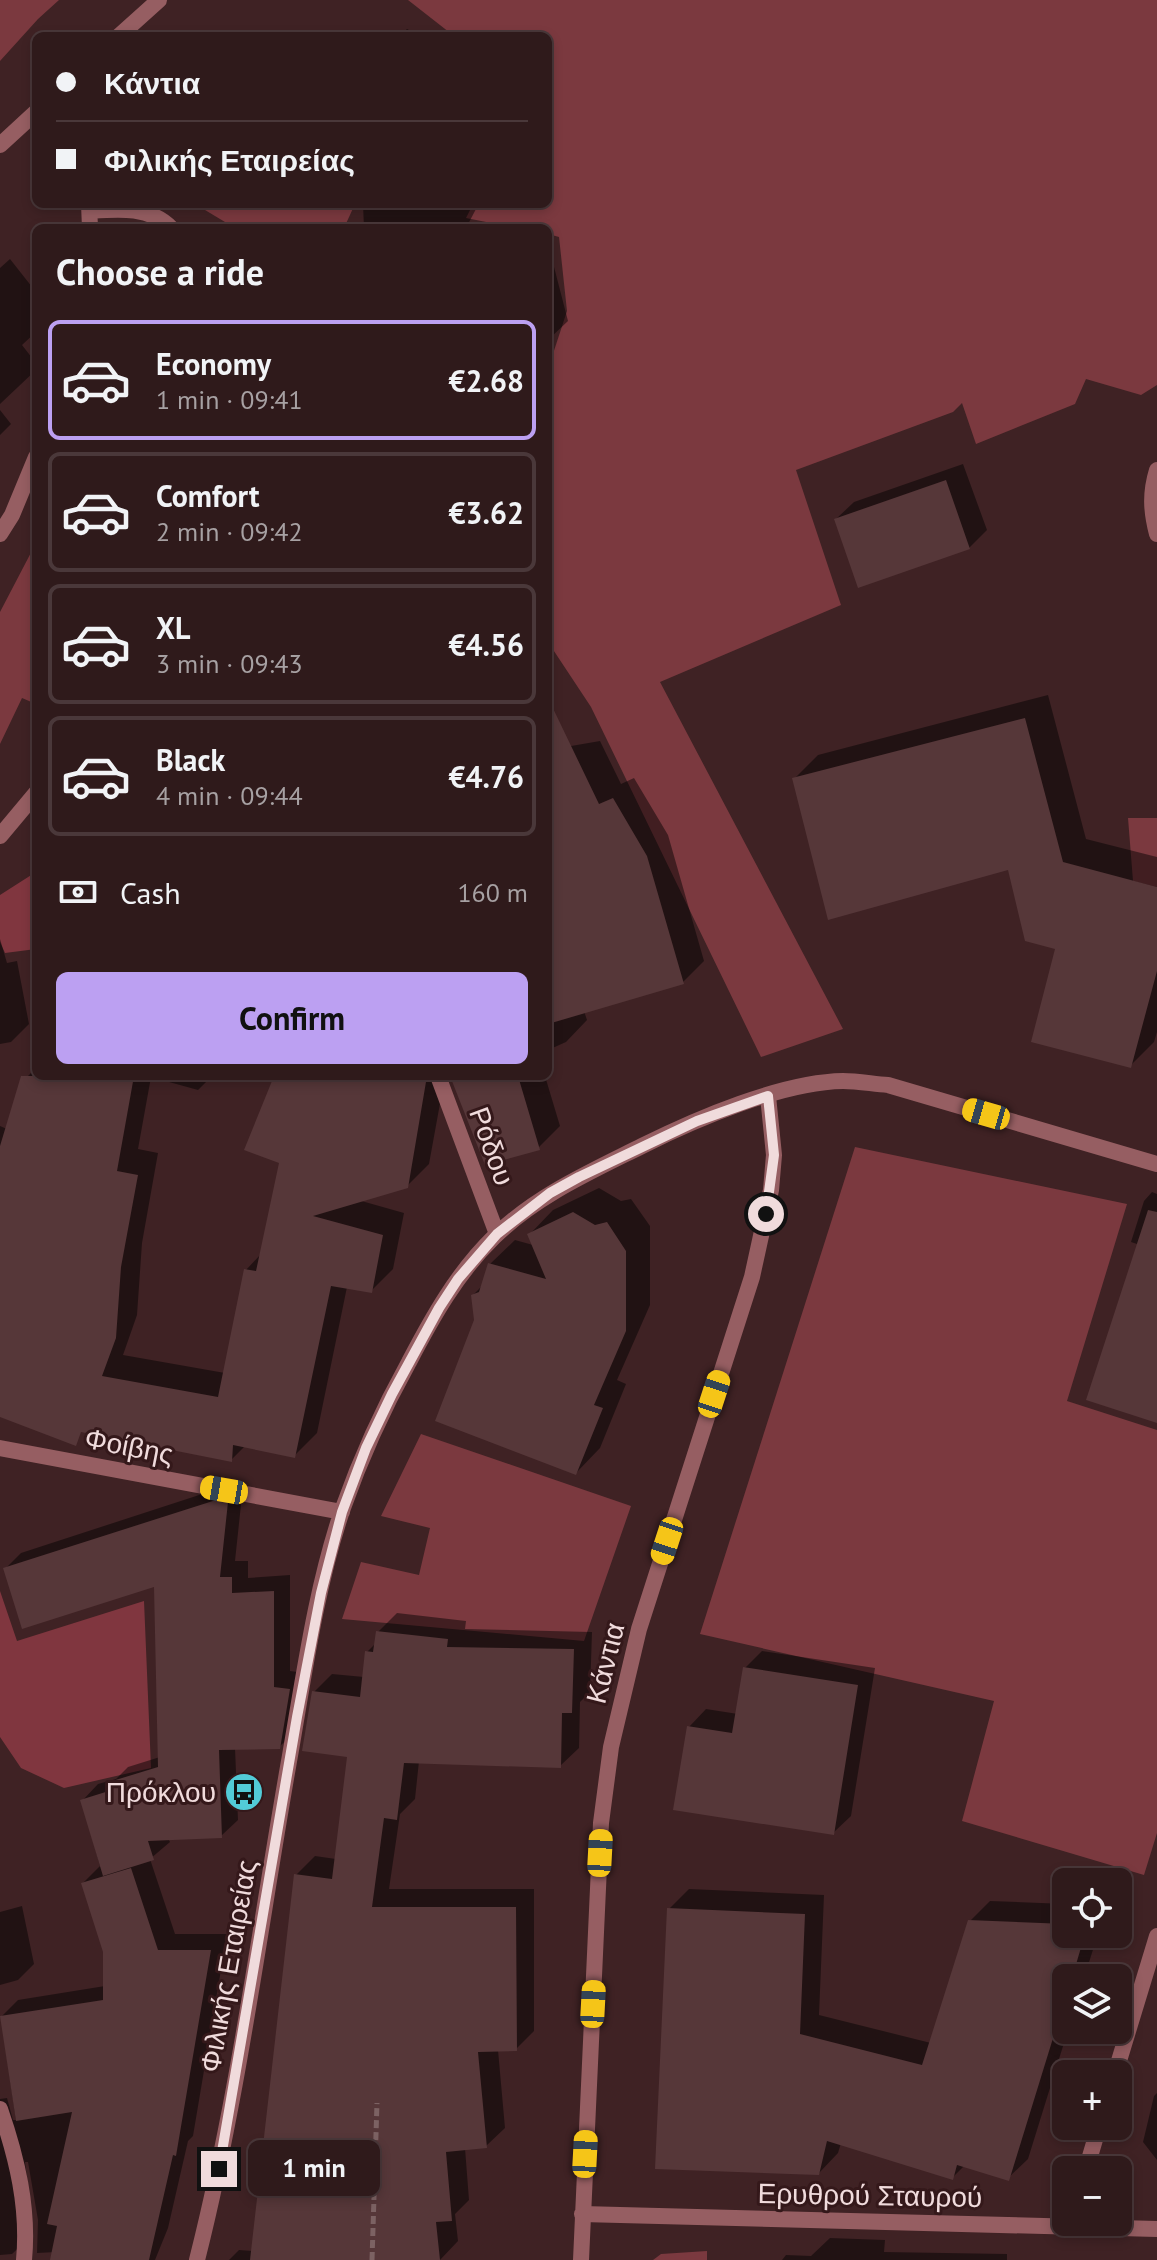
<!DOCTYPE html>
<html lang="en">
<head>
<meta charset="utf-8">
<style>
  body { margin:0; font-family:"PT Sans",sans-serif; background:#3b2728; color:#f1f3f6; height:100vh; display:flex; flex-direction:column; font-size:30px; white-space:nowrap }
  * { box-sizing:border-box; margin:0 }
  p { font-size:26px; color:#a7a1a3 }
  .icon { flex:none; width:44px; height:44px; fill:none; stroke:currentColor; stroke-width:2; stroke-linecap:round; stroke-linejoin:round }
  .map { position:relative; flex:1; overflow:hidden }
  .side { position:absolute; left:32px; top:224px; width:520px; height:856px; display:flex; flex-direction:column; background:#2f1a1b; border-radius:12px; box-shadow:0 4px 12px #0003,0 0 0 2px #4a383a }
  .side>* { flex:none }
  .guide { position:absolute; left:32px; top:32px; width:520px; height:176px; border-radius:12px; box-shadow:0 4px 12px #0003,0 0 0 2px #4a383a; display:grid; align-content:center; height:176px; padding:0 24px; background:#2f1a1b }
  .tools { position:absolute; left:1052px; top:1868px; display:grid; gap:16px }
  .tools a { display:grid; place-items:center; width:80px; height:80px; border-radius:12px; background:#2f1a1b; box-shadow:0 4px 12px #0003,0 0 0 2px #4a383a; font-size:40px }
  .end { position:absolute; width:36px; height:36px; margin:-18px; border:10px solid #f0dbdc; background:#111; box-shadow:0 0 0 4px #111 }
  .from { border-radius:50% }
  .bubble { position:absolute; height:56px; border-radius:12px; background:#2f1a1b; box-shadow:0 4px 12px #0003,0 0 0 2px #4a383a; font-size:26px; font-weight:700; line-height:56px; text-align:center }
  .car { position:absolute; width:24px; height:48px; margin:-24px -12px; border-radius:10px; box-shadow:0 0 6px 2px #0007; background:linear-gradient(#f5c518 24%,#345 0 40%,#f5c518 0 76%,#345 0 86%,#f5c518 0) }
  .guide b { display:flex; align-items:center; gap:28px; height:76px; font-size:30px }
  .guide b+b { border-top:2px solid #4a383a }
  .guide i { width:20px; height:20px; background:#f1f3f6 }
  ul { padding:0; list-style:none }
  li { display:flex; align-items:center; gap:24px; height:120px; margin:0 16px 12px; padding:0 8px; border:4px solid #4a383a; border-radius:12px }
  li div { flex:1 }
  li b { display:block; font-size:30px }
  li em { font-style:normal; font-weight:700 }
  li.selected { border-color:#bca0f2 }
  li>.icon { width:72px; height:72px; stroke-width:1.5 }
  h2 { padding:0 24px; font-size:36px; line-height:96px }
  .pay { display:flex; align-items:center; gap:20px; height:88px; padding:0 24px; font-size:30px }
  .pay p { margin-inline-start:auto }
  .cta { display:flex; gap:16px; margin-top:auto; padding:16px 24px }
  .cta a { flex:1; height:92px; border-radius:12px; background:#bca0f2; color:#111; font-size:32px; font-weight:700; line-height:92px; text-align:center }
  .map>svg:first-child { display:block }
  .green { fill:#7b393f }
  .forest { fill:#80363f }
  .shadow { fill:#0007 }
  .building { fill:#563739 }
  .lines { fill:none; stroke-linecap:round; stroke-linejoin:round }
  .path { stroke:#7c6263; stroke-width:5; stroke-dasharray:8 4; stroke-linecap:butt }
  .minor { stroke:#965e62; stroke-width:16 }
  .route { stroke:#f0dbdc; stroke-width:10 }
  .labels { text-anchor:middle; stroke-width:6; stroke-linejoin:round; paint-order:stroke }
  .street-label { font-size:28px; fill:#f0dbdc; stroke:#34181a }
  .poi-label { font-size:28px; fill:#f0dbdc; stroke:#34181a; text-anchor:end }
</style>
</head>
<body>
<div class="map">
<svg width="1157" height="2260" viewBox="0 0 1157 2260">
  <rect width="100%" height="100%" fill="#3f2224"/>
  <path class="green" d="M0,0H59L38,19L0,61Z
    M408,0H1157V385L1141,395L1086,379L1075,404L976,444L962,403L953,412L796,470L841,605L660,682L843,1029L761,1057L591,707L548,642V369L567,311L559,237L548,234V228H516L466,218L473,204H548V36H454Z
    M195,204H355L344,228H235Z
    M36,543V704L22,698L0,744V612Z
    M1128,818H1157V887L1133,881Z
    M855,1147L1127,1204L1067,1401L1157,1430V1833L1144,1875L962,1821L994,1701L700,1634Z
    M421,1434L631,1506L584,1641L342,1619L361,1562L419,1575L430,1528L381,1516Z
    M707,2251V2260H653L661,2254Z"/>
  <path class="forest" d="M36,872V949L5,953L0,942V895Z
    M0,1591L17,1641L144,1601L151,1768L64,1788L21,1768L0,1737Z"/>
  <path class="shadow" d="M407,29L420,36H400Z
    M363,204H465L476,209L466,228H364Z
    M10,259L36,292V332L22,345L36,363V370L0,404V268Z
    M553,263L568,321L548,340V264Z
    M0,410L11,424L0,435Z
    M963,464L987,530L969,548L836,519L854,502Z
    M1048,695L1086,839L1157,857V1032L1154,1042L1131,1065L1009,868L794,779L818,755Z
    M600,741L621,784L634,778L668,835L704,961L683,982L584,1011L587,1020L566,1042L548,1050V750Z
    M0,939L7,963L17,961L29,1024L11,1042L0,1044Z
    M36,1068V1076H212L198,1090L151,1077L138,1149L158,1153L142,1243L137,1315L123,1355L225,1373L246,1270L261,1254L281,1161L276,1076H445L429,1164L407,1186L358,1200L404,1213L393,1269L371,1291L347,1287L317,1433L295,1455L246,1445L231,1460L0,1415V1126L7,1129L21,1083Z
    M461,1076H545L560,1126L538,1148Z
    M599,1188L621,1201L631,1199L650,1226V1305L617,1380L626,1384L600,1448L576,1473L476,1320L473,1295L483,1285L490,1264L515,1240L533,1245L529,1235L553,1210Z
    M1152,1192L1157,1194V1421L1146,1247L1131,1242L1144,1201Z
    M233,1484L243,1486L235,1561H248V1578L290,1575V1671L305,1673L296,1731L279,1747L235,1748L238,1820L221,1836L168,1838L170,1842L150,1859L175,1934H227L193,2136L188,2141L168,2228L155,2260H54L56,2252L37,2253L38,2220L28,2162H25L30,2204V2237L12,2254L0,2255V2099L7,2098L13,2120H16L1,2017L18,2000L105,1986V1951L83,1883L100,1866L82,1801L98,1784L116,1779L128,1767L160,1757L156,1585L5,1569L21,1553Z
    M397,1613L466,1621L465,1629L592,1632L590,1692L580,1702L579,1748L560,1766L419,1761L415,1799L400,1814L389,1889H534V2031L516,2049L498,2050L505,2128L486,2146L465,2148L469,2200L455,2214L458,2241L440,2260H229L239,2250L253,2251L296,1875L315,1856L336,1859L349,1755L314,1692L332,1674L364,1677L367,1652L377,1642L378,1632Z
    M762,1651L875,1668L851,1816L833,1833L689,1727L706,1709L738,1714L745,1668Z
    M689,1889L824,1895L819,2015L931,2043L970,1921L990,1901L1066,1904V1934H1098L1084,1978H1066L1068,2030L1028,2159L1008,2178L965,2165L952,2178L841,2143L838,2153L819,2173L669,1909Z
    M22,1906L34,1964L18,1980L0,1985V1912Z
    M1157,2093V2160L1143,2142L1154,2096Z
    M830,2238L885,2240L884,2252L1007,2254V2260H782L786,2255L811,2256Z"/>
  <path class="building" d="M946,480L970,549L858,588L834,519Z
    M548,698L599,804L613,798L647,856L684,984L548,1024Z
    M1025,718L1063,862L1157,887V971L1131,1068L1031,1042L1055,949L1025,941L1008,870L828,920L792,778Z
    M21,1076H134L117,1171L138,1175L121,1267L116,1338L102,1376L218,1397L244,1269L256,1271L279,1163L244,1150L274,1076H427L408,1188L313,1216L383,1235L372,1293L331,1286L295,1458L233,1445L232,1462L81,1432L76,1446L0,1417V1146Z
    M450,1076H518L540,1150L485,1165Z
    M1148,1210L1157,1212V1423L1086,1400Z
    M573,1212L595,1225L607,1222L626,1251V1331L594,1405L603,1408L576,1475L435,1421L474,1320L471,1295L479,1292L488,1263L546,1279L527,1234Z
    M216,1500L228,1502L220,1577H232V1593L274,1591V1687L290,1689L280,1749L219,1750L222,1838L148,1841L154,1860L103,1876L80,1800L112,1790L109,1782L158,1767L154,1587L22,1629L3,1568Z
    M376,1631L448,1639L447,1647L574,1649L572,1713H562L561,1768L404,1763L397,1820L384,1818L372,1907H516L517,2051L478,2052L487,2148L446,2152L452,2221L436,2222L440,2260H250L294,1874L332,1879L347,1757L302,1751L312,1691L360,1697L365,1651L373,1652Z
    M743,1667L858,1685L834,1835L673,1810L687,1726L732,1733Z
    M131,1868L158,1950H211L176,2156L173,2155L149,2260H50L57,2226L47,2224L72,2112L16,2121L0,2016L103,2000V1952L81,1883Z
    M667,1908L805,1914L800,2034L922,2065L968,1920L1066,1924V1934H1085L1072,1978H1066V1996L1009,2181L957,2165L953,2180L827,2141L819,2175L655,2169Z"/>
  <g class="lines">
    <path class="path" d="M372,2260L377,2103"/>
    <path class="minor" d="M119,36L159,0
      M0,145L36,112
      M89,204L90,228
      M90,211C118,209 150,206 171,228
      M1157,470C1150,493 1151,511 1157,534
      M0,534L12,515L36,457
      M0,836L36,793
      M438,1076L497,1234
      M0,1448L342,1512
      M1115,2074L1157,1936
      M0,2109C17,2158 29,2208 24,2260
      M1086,2170L1099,2126
      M582,2214L1157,2229
      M197,2260C238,2098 259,1932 288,1767C303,1683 315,1589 343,1508C361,1457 383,1409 409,1362C432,1318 457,1273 494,1237C536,1196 590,1172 642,1146C696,1119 782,1082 843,1081C858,1081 873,1084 888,1085L1157,1164
      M581,2260L601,1823L611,1747L639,1629L752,1277L771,1190L774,1155L768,1096"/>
  </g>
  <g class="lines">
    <path class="route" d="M219,2169L297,1717L321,1593L342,1512L366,1448L392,1394L439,1308L458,1279L497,1234L550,1193L579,1177L697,1121L768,1096L774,1155L766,1214"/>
  </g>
  <defs>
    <symbol id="bus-disc" viewBox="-11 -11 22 22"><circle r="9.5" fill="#52cbd7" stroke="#34181a"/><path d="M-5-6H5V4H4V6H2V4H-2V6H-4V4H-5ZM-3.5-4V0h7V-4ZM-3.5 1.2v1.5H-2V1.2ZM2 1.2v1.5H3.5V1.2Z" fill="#111"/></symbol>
  </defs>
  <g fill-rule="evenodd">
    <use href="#bus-disc" x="222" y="1770" width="44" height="44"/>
  </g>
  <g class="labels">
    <g class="street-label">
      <text transform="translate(492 1146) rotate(70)" y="10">Ρόδου</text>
      <text transform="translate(129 1446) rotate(11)" y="10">Φοίβης</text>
      <text transform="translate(605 1663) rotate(-76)" y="10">Κάντια</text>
      <text transform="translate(228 1966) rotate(-80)" y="10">Φιλικής Εταιρείας</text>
      <text transform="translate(870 2195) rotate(1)" y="10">Ερυθρού Σταυρού</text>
    </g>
    <g class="poi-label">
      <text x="216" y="1802">Πρόκλου</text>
    </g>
  </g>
</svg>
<div class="tools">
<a><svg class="icon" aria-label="locate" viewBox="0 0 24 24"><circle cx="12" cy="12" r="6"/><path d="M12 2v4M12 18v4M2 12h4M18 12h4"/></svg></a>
<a><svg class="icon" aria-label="layers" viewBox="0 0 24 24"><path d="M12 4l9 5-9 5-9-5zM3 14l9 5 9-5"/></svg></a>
<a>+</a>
<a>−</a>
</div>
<i class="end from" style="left:766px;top:1214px"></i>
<i class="end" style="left:219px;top:2169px"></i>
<div class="bubble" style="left:248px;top:2140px;width:132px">1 min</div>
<i class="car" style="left:986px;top:1114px;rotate:286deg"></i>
<i class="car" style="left:714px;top:1394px;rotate:18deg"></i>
<i class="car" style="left:224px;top:1490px;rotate:280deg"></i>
<i class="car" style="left:667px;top:1541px;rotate:198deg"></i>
<i class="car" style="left:600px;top:1853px;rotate:3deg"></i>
<i class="car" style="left:593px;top:2004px;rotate:3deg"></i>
<i class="car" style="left:585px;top:2154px;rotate:3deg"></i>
<div class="guide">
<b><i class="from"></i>Κάντια</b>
<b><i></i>Φιλικής Εταιρείας</b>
</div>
<section class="side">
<h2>Choose a ride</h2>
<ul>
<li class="selected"><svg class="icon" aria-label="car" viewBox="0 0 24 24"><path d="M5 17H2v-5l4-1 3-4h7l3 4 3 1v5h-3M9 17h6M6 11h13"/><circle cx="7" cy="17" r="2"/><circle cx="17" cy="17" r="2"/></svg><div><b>Economy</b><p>1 min · 09:41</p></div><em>€2.68</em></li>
<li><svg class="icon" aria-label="car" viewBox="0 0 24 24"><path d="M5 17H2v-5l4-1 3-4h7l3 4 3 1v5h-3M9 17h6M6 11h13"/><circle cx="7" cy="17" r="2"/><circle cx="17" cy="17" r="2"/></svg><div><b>Comfort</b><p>2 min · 09:42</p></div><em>€3.62</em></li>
<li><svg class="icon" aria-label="car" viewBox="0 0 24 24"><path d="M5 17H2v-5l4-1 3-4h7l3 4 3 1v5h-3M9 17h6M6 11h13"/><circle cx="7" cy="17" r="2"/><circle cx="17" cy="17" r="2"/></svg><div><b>XL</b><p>3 min · 09:43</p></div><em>€4.56</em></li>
<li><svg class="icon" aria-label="car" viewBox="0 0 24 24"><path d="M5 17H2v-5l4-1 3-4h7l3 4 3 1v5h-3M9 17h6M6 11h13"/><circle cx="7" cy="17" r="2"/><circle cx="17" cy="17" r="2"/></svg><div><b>Black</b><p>4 min · 09:44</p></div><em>€4.76</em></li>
</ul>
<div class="pay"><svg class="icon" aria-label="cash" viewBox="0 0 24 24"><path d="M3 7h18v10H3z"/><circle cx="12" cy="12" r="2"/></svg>Cash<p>160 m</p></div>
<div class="cta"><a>Confirm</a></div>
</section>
</div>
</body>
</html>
